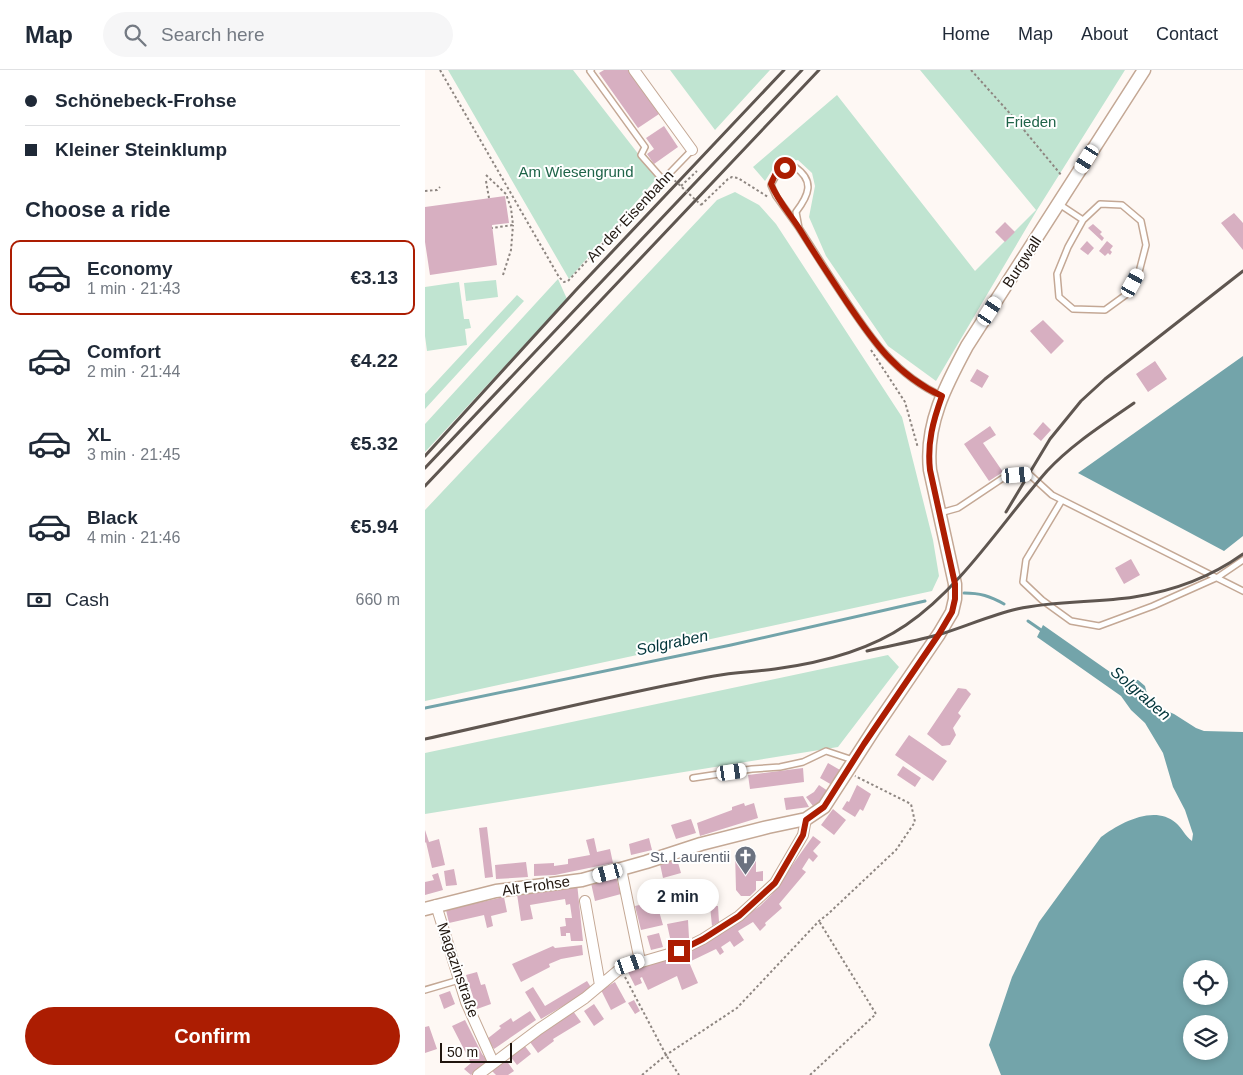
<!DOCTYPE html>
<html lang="en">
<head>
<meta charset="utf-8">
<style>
  body { margin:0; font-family:Arial,sans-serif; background:#f6f6f7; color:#1f2937; height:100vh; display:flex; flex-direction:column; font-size:19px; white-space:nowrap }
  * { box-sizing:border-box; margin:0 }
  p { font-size:16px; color:#747a83 }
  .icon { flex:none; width:28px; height:28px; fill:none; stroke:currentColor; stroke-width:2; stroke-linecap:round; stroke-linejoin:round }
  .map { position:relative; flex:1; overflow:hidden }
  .side { display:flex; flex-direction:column; background:#fff; width:425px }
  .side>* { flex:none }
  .hud { display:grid; align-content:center; height:110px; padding:0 25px; background:#fff }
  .tools { position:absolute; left:758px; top:890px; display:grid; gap:10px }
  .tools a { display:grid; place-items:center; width:45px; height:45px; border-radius:50%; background:#fff; box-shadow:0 2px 8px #0003; font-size:25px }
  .scale { position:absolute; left:15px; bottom:12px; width:72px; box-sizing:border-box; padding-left:5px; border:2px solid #20160f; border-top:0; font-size:14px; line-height:18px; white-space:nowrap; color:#20160f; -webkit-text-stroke:4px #fff; paint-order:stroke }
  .end { position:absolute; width:22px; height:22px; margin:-11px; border:6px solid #ac1d02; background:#fff; box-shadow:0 0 0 2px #fff }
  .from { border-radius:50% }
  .bubble { position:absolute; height:35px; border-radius:18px; background:#fff; box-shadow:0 2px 8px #0003; font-size:16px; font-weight:700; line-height:35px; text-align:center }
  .car { position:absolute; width:15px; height:30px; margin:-15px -8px; border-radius:6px; box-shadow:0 0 4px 1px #0007; background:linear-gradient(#fff 24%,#345 0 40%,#fff 0 76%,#345 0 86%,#fff 0) }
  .hud b { display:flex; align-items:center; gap:18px; height:48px; font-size:19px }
  .hud b+b { border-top:1px solid #e0e1e3 }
  .hud i { width:12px; height:12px; background:#1f2937 }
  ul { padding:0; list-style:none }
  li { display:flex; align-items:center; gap:15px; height:75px; margin:0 10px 8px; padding:0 15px; border:2px solid transparent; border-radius:10px }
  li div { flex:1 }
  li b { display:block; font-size:19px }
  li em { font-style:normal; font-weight:700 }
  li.on { border-color:#ac1d02 }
  li>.icon { width:45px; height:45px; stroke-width:1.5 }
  h2 { padding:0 25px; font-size:22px; line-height:60px }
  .pay { display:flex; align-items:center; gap:12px; height:55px; padding:0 25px; font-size:19px }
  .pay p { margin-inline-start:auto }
  .cta { display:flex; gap:10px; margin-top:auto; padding:10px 25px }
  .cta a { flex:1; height:58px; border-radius:30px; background:#ac1d02; color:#fff; font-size:20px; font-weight:700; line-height:58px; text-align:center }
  header { display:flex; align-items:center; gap:30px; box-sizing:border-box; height:70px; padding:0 25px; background:#fff; border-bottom:1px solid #e0e1e3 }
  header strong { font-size:24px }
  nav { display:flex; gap:28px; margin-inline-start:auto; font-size:18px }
  .search { width:350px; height:45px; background:#f6f6f7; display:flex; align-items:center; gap:12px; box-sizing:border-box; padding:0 18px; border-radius:28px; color:#747a83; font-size:19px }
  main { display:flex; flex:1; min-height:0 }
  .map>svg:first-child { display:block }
  .green { fill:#c0e4d1 }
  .water { fill:#73a4aa; fill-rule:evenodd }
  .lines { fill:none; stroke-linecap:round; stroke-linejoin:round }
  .stream { stroke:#73a4aa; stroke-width:3 }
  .building { fill:#d7afc1 }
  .service-casing { stroke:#c4a895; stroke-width:8 }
  .minor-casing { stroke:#c4a895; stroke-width:12 }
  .tertiary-casing { stroke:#c4a895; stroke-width:15 }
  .path { stroke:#8e8681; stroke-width:2; stroke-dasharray:2.5 2.5; stroke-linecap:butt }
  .service { stroke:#fff; stroke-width:5 }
  .minor { stroke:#fff; stroke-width:10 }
  .tertiary { stroke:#fff; stroke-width:12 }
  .rail { stroke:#5f5650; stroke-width:3 }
  .path-bridge { stroke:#8e8681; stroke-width:2; stroke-dasharray:2.5 2.5; stroke-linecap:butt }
  .route { stroke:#ac1d02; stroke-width:6 }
  .labels { text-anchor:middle; stroke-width:4; stroke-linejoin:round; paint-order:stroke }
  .park-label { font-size:15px; fill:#1f6449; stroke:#fff }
  .street-label { font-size:15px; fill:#20160f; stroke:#fff }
  .worship-label { font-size:15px; fill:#5b616d; stroke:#fff; text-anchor:end }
  .water-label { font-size:16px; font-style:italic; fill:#02353a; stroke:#fff }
</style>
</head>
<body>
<header>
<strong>Map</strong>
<div class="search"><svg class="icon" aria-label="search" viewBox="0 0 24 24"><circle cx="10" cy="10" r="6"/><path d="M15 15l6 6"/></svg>Search here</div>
<nav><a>Home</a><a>Map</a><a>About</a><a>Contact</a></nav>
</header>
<main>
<section class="side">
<div class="hud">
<b><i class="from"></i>Schönebeck-Frohse</b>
<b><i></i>Kleiner Steinklump</b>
</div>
<h2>Choose a ride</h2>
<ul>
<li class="on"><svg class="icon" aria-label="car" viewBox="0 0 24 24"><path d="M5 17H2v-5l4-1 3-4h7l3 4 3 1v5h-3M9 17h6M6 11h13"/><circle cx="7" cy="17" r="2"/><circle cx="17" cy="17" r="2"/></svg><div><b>Economy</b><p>1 min · 21:43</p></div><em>€3.13</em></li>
<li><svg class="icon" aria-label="car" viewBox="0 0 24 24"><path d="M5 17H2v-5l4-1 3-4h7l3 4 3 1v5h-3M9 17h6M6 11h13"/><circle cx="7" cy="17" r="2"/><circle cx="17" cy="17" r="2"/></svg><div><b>Comfort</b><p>2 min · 21:44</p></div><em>€4.22</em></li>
<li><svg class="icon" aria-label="car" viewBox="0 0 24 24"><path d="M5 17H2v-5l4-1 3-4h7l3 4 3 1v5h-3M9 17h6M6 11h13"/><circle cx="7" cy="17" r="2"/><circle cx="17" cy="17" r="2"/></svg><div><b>XL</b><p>3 min · 21:45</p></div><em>€5.32</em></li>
<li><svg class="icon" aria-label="car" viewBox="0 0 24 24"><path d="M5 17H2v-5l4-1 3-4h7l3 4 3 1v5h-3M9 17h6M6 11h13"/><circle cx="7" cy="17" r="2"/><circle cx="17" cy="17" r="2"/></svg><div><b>Black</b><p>4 min · 21:46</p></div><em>€5.94</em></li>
</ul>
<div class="pay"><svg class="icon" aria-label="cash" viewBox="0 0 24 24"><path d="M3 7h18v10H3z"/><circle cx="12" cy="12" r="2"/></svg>Cash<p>660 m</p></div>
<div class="cta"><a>Confirm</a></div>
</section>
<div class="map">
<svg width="818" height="1005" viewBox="0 0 818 1005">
  <rect width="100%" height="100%" fill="#fef8f4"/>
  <path class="green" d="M23,0H148L232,108L144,209Z
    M245,0H345L290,60Z
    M495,0H700L612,140L511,311L463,276L401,186L384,147L390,116L387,103L373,90L351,94L340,111L328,97L412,25L550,201L611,140Z
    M310,122L334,135L351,154L477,347L508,470L514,506L507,521L0,631V440L292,130Z
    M133,209L142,229L0,382V354Z
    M71,210L73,227L41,231L39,213Z
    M34,212L39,249H44L46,258L40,259L42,275L2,281L0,266V217Z
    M92,225L99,231L0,339V324Z
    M463,585L474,597L413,677L0,744V683Z"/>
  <path class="water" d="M818,286V466L799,481L653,403Z
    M618,555L695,609L705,611L713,610L720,616L723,628L728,635L749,644L771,658L779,661L818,662V1005H576L564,975L587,907L614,852L676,767C695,753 729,734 751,753C757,758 760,766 767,771L768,764L760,740L748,717L738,683L720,653L706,640L696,626L612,567ZM766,899H794V926H766ZM766,954H794V981H766Z"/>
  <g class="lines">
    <path class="stream" d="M539,523C555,523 565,526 579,534
      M603,551L619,562
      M0,638L306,575L500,531"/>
  </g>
  <path class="building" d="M179,0H203L234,44L213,58L174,3Z
    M239,56L253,77L229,94L222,84L229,79L221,68Z
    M80,126L84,153L67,155L72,195L5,205L0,172V137Z
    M809,143L818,153V180L796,153Z
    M580,152L590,162L580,172L570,162Z
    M668,154L677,162L675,164L679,168L677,171L663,158Z
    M662,171L669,178L663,185L655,179Z
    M682,171L688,176L685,180L687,182L685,185L683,183L680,186L674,181Z
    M618,250L639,271L626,284L605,261Z
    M730,291L742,309L723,322L711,304Z
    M552,299L564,306L557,318L545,311Z
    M618,352L626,360L616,371L608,364Z
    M565,356L571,365L558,373L578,402L564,411L539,374Z
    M706,489L715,505L699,514L690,498Z
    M533,618L541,619L546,624L533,643L536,646L528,658L531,665L525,675L517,676L502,664Z
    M484,665L522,691L508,711L470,685Z
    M403,693L415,700L407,715L395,708Z
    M478,696L496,708L490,717L472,705Z
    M378,698L379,712L325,719L323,705Z
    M394,715L403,721L396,731L388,736L381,727L389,722Z
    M432,715L446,724L438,741L435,739L430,747L417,739L422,731L424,732Z
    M378,726L384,737L361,740L359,728Z
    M319,733L320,736L329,733L333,748L275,766L272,753L307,740V737Z
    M408,739L421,750L409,765L396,755Z
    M266,749L271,763L251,769L246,755Z
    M62,757L68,807L60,808L54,758Z
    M0,760L4,772L14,769L20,795L7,798L1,772L0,773Z
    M388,766L396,772L388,781L393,786L388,792L384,788L377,799L381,802L354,834L357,838L340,853L341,855L335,861L328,852L313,861L319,870L309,877L305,871L296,877L299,882L295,885L291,879L264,892L273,913L257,920L252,906L223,920L217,907L215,908L217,913L210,916L203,902L298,861L335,836L346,825Z
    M169,768L172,782L185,779L188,793L130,805L109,806V794L129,793V796L143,794V789L165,785L161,770Z
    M224,768L227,780L206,785L204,774Z
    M310,782H331V802L338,801V811H331V820L325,826H316L311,820Z
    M252,789L256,803L238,808L235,794Z
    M101,792L103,807L71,809L70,795Z
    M29,799L32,815L21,816L19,801Z
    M13,803L18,820L0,825V812L9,810L7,805Z
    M191,807L196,824L170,831L166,813Z
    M152,813L158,871H146L145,863H141V866H136L135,857L141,856L140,848H147L145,834L141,835L140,829L105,835L108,849L96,851L92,824Z
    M79,827L82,842L66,846L68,856L62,858L59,845L24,853L21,840Z
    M231,831L238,855L216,860L210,836Z
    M285,836H293L294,852L287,856Z
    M263,850L264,868L247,877L242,854Z
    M234,863L238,877L226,880L222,866Z
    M157,875L158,885L136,889L124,894L125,897L96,912L87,894L128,876L130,878Z
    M52,902L56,915L60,914L66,934L52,939L41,905Z
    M162,911L167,919L116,949L100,922L108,917L120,936Z
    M190,912L201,932L186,940L176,920Z
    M25,921L30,934L19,939L14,925Z
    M209,930L215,941L210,944L203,933Z
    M169,934L179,949L169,956L159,941Z
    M105,941L111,950L69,979L62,969L76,958L74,956L86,948L88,952Z
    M148,941L156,952L128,969L129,971L113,983L105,972Z
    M40,950L57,984L63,991L46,1005L39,999L46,993L27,956Z
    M4,956L12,979L0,983V957Z
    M99,975L106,984L92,995L85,986Z
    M81,990L89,1001L83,1005H71L67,1001Z"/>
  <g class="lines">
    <defs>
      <path id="service" d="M166,0L165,1L220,77L216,85L238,110L267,80
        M634,134L658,150L643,177L632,204L634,227L648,239L680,240L702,224L714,202L721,175L716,151L697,135L675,134L658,150
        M374,158L351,126L346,115C351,103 357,99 370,97C390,111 384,125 371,142L374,158C389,181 403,204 418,226C445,267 470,305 517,326
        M637,430L601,490L598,512L617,530L646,551L674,556L728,536L793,507L818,490
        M515,443L533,438L581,406L604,404L627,425L818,521
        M268,708L327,699L355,697L378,692L401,681L428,690
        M0,920L34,910"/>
      <path id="minor" d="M209,0L267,80
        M196,799L215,891
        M160,831L175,915
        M11,835L41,932L68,992
        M53,1005L114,959L160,928L196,898L254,881L278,869L314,846L350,813L378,765L381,749"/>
      <path id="tertiary" d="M0,839L71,821L157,810L221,792L276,774L343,757L381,749L399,737L450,658L514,564L527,542L530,529V514L505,400C500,354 521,315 542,276L719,0"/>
    </defs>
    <use href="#service" class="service-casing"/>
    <use href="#minor" class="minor-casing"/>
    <use href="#tertiary" class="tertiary-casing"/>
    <path class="path" d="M15,0L134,207L139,212L143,211L233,115
      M546,0L589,48L637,106
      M61,105L81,124L86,138L88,155L67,158
      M61,111L64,128
      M256,116L272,101
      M0,121L12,120L15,117
      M276,135L303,109L307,107L313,108L343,127
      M78,205L86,180L88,155
      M446,280L480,332L493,378
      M200,907L241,985L254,1005
      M217,1005L241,985L312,938L394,851L403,844L471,780L490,752L486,734L430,706
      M385,1005L451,944L394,851"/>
    <use href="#service" class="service"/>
    <use href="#minor" class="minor"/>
    <use href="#tertiary" class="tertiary"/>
    <path class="rail" d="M0,386L151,220L359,0
      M0,398L377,0
      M0,416L394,0
      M581,442L625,369L656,331L680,309L818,201
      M442,581C467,575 492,571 516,564C542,556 566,545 592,539C631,530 670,533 709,527C748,521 786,507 818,484
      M0,669C96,648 192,624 289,606C309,602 329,602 350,599C395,593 443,581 481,555C536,518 578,451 622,401C647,374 679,354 709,333"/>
    <path class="path-bridge" d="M246,107L276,135"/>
  </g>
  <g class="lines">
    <path class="route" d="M254,881L278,869L314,846L350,813L378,765L381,750L399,737L439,674L514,564L527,542L530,529V514L505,400C502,373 508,351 517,326C471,305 448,271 421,231C406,208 391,186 377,163C367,146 354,133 346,114L350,105L360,98"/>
  </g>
  <defs>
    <symbol id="church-pin" viewBox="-11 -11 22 30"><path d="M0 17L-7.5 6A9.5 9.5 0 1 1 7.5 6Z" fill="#6b7280" stroke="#fff"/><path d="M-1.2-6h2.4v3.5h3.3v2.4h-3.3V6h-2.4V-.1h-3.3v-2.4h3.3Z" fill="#fff"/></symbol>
  </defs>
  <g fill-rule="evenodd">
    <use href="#church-pin" x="308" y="774" width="25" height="34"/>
  </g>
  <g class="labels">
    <g class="park-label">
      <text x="606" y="57">Frieden</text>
      <text x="151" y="107">Am Wiesengrund</text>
    </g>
    <g class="street-label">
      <text transform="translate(205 146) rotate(-47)" y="5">An der Eisenbahn</text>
      <text transform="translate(597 192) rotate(-57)" y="5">Burgwall</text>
      <text transform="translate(111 816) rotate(-8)" y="5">Alt Frohse</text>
      <text transform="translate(33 900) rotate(71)" y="5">Magazinstraße</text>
    </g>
    <g class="worship-label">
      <text x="305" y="792">St. Laurentii</text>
    </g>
    <g class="water-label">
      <text transform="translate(247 572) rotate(-12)" y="6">Solgraben</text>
      <text transform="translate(716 623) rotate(41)" y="6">Solgraben</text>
    </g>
  </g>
</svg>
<div class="tools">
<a><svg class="icon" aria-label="locate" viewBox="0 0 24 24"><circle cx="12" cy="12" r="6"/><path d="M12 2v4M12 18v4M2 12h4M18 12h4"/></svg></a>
<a><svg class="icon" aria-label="layers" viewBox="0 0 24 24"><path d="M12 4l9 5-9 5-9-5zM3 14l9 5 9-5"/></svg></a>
</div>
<div class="scale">50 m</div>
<i class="end from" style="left:360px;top:98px"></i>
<i class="end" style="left:254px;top:881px"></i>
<div class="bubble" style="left:212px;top:809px;width:82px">2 min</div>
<i class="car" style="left:662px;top:89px;rotate:212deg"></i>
<i class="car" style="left:708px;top:213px;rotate:29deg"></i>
<i class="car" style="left:565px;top:241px;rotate:33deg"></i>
<i class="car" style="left:592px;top:405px;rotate:85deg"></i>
<i class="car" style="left:307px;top:702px;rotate:82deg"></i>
<i class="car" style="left:183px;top:803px;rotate:255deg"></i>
<i class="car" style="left:205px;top:894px;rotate:71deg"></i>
</div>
</main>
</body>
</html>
